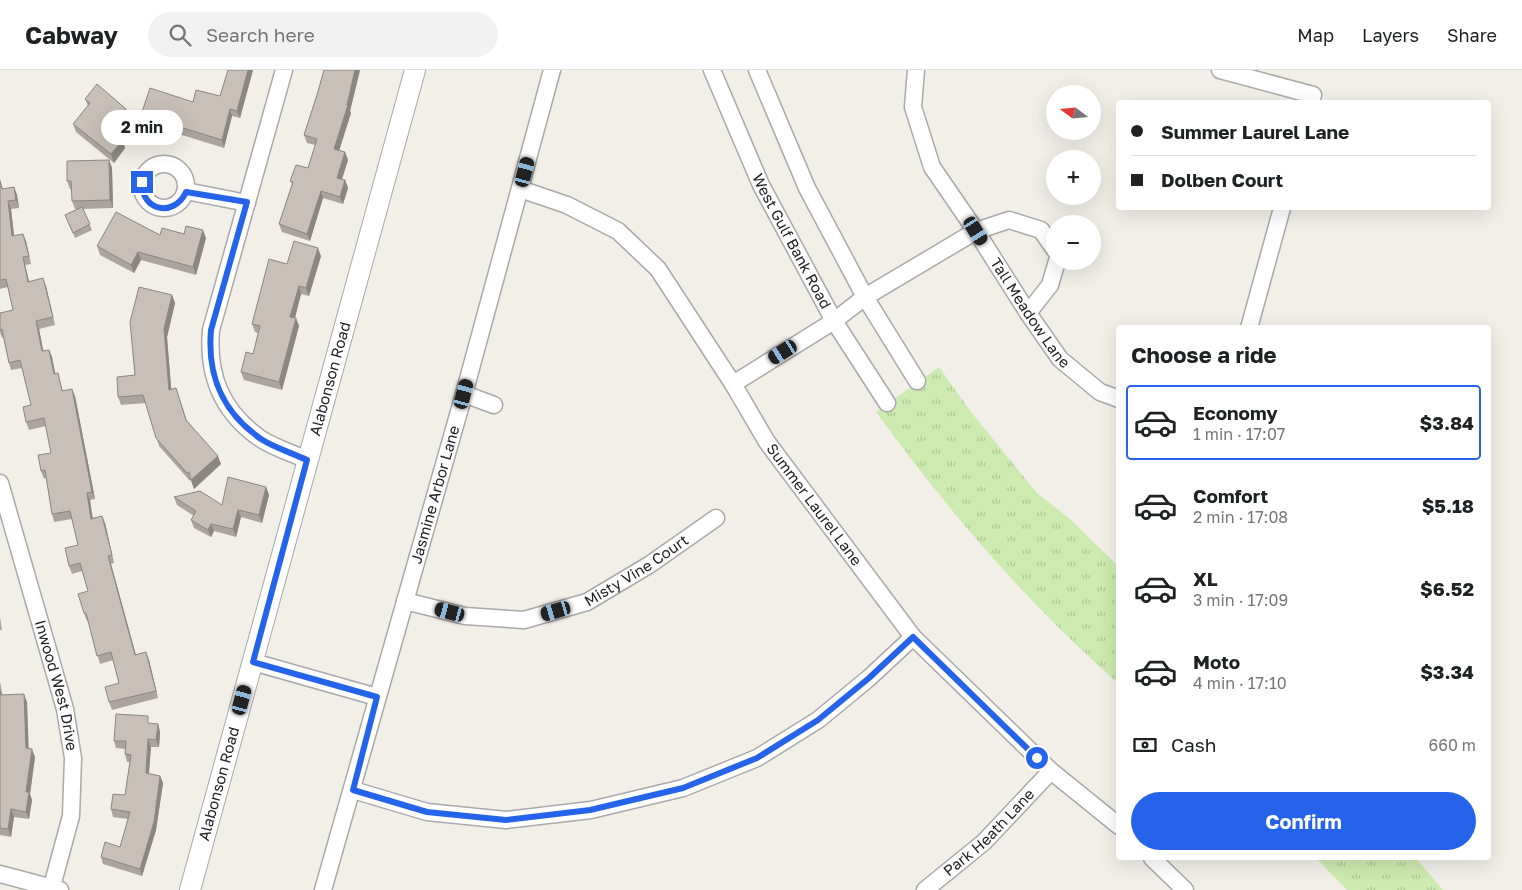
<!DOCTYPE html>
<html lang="en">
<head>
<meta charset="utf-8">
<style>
  body { margin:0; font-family:"Golos Text",sans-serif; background:#f2f2f2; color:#202124; height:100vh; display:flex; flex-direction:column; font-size:19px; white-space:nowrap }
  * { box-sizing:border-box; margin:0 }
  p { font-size:16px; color:#757577 }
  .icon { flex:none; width:28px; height:28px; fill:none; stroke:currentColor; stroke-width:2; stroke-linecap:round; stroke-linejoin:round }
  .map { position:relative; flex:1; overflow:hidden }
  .side { position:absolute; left:1116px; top:255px; width:375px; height:535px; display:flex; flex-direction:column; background:#fff; border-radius:5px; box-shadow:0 5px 20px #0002 }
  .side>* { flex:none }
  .hud { position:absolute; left:1116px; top:30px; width:375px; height:110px; border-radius:5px; box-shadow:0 5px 20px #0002; display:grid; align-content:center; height:110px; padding:0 15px; background:#fff }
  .needle { width:32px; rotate:286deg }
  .buttons { position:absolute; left:1046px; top:15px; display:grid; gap:10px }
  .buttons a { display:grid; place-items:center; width:55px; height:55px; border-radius:50%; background:#fff; box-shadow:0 5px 20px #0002; font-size:25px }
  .end { position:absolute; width:22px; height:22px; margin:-11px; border:6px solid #2563eb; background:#fff; box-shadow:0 0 0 2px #fff }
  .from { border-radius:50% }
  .bubble { position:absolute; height:35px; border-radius:18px; background:#fff; box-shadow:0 5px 20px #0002; font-size:16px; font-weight:700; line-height:35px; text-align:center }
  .car { position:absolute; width:15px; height:30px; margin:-15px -8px; border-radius:6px; box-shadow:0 0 4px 1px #0007; background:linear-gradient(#222 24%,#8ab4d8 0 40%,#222 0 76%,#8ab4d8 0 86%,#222 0) }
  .hud b { display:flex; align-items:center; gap:18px; height:48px; font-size:19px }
  .hud b+b { border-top:1px solid #e0e0e0 }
  .hud i { width:12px; height:12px; background:#202124 }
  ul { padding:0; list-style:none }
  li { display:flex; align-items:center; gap:15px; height:75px; margin:0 10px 8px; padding:0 5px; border:2px solid transparent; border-radius:5px }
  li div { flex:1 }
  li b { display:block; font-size:19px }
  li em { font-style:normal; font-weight:700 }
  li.current { border-color:#2563eb }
  li>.icon { width:45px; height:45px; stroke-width:1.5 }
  h2 { padding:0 15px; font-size:22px; line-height:60px }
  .pay { display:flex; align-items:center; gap:12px; height:55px; padding:0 15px; font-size:19px }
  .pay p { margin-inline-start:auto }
  .cta { display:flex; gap:10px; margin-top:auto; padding:10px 15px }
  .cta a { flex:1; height:58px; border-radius:30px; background:#2563eb; color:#fff; font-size:20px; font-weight:700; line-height:58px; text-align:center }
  header { display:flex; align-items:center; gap:30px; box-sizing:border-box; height:70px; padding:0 25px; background:#fff; border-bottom:1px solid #e0e0e0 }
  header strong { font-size:24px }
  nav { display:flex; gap:28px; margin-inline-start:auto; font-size:18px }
  .search { width:350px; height:45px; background:#f2f2f2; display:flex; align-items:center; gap:12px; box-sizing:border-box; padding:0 18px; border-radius:28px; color:#757577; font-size:19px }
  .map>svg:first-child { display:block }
  .grass { fill:url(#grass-tufts) }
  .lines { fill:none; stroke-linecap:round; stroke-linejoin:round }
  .minor-casing { stroke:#a9a9a9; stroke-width:19 }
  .tertiary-casing { stroke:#a9a9a9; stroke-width:22 }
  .minor { stroke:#fff; stroke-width:16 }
  .tertiary { stroke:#fff; stroke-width:20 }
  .wall { fill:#aba49e }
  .shaded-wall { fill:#8b8681 }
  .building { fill:#c7bfb8; stroke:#8b8681 }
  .route { stroke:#2563eb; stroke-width:6 }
  .labels { text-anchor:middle; stroke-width:4.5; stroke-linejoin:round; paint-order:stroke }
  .street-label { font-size:15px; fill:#222; stroke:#fff }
</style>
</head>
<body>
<header>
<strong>Cabway</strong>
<div class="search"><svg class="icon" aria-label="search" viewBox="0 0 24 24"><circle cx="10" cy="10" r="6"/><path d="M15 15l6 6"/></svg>Search here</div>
<nav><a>Map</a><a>Layers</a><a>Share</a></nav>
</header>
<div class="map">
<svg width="1522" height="820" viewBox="0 0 1522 820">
  <defs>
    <pattern id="grass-tufts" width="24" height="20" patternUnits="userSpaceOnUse" patternTransform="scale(1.25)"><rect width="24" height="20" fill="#cdebb0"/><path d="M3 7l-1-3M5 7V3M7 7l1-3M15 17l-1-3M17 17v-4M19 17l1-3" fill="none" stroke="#b0c997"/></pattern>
  </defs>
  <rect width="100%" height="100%" fill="#f2efe9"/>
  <path class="grass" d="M939,297L971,342L1037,423L1070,449L1119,497V614C1027,533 948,441 876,342Z
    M1316,788H1416L1443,820H1347Z"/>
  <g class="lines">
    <defs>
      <g id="minor">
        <path d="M284,0L211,260C207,306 222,342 261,369C275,378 292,383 307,390"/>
        <path id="s1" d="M712,0L761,115L834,251L887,333"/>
        <path d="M757,0L807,118L865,227L917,311"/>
        <path id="s2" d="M916,0L913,37L932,97L976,161L1028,243L1060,289L1100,322L1119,329"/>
        <path d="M1220,0L1313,25L1311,32"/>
        <circle cx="164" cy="116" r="22"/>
        <path id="s3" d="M520,119L567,135L618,161L658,199L733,314L767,372L913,567L1051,701L1119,756"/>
        <path d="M186,121L247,133"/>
        <path d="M1028,243L1050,215L1057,191"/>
        <path d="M1249,258L1282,138"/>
        <path d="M733,314L834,251L865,227L976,161L1009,150L1041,160L1055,180"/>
        <path d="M464,324L494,335"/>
        <path id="s4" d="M0,413L65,639L73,688L71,746L51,820"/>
        <path id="s5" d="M405,531L465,546L524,550L587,532L649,495L716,448"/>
        <path d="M253,592L377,627"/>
        <path d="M353,720L427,742L506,750L591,740L683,718L757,688L818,650L869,608L913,567"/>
        <path d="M1152,788L1185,820"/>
        <path d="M0,804L60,820"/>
        <path id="s6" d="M323,820L464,324L552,0"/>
        <path id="s7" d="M925,820L984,772L1051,701"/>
      </g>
      <g id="tertiary">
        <path id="s8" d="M190,820L415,0"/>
      </g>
    </defs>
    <use href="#minor" class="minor-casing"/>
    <use href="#tertiary" class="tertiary-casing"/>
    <use href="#minor" class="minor"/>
    <use href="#tertiary" class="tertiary"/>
  </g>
  <path class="wall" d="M228,0H253L240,48L232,46L224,78L143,53L141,45L193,32L220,26Z
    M324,0H360L350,41L351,43L339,81L345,82L348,90L342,109L345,110L348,118L343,134L323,128L310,171L282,162L279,154L292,114L290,111L308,98L315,75L307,73L304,65L317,25Z
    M85,29L129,47L115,64L125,78L114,93L76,62L73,54L88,36Z
    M109,90L112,98L113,138L83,139L92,160L75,168L65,145L78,139H75L72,131V119H70L67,111Z
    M0,109L3,119L14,117L17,125L19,138L11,139L14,166L26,171L31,194L25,195L29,212L46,216L55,255L39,259L43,281L49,280L52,287L55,304L58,303L63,321L75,326L95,429L90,430L92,448L102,446L105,453L114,493L111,494L136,585L149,590L158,628L112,640L109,632L119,613L113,590L100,594L88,551H87L84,543L88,521L82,501L72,504L69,496L78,475L72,449L54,452L52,444L46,408L44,409L41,401L51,383L46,356L29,360L26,352L31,335L22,298L11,300L9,293L3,267L2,268L0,262V243L13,240L8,217L0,219Z
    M184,164L206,168L196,205L141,190L134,203L100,185L97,176L160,165Z
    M321,186L309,226L301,224L295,248H296L299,256L282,320L244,310L241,302L253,284L258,263L255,262L252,254L287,194Z
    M172,225L175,233L167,267L171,319L176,318L187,351L221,394L194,419L191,410L190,411L159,376L146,333L121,335L118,327L135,305Z
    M266,417L269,425L262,453L241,447L236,467L214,461L211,467L194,458L191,450L194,446L177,435L174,427L222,435Z
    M0,547L2,560H0Z
    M0,612L2,625L27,632L28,679L35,687L30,724L32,730L29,749L14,747L11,767L0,765Z
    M151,654H158L160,662L159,677H151L149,704L160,706L163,713L156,760L142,806L103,794L101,787L120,777L128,749L113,747L111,739L125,725L130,692H127L125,684V679L116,678L114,671Z"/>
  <path class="shaded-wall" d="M248,0H253L240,48L237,41Z
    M355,0H360L350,41L351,43L337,87L334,79Z
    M126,39L129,47L112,67L109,59Z
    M230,39L232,46L224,78L222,70Z
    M123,70L125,78L114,93L111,84Z
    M345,82L348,90L340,115L337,108Z
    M109,90L112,98L113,138L110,130Z
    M345,110L348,118L343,134L340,127Z
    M14,117L17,125L19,138L16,130Z
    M321,121L323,128L310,171L307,164Z
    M8,131L11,139L15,174L12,166Z
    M203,160L206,168L196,205L193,197Z
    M23,164L26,171L31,194L29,186Z
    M318,178L321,186L309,226L306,218Z
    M138,182L141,190L134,203L131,195Z
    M23,187L31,219L28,212Z
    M43,208L46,216L55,255L53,247Z
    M299,216L301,224L293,255L290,247Z
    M172,225L175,233L167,267L172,328L169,320L164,259Z
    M296,248L299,256L282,320L279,312Z
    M36,251L39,259L45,289L42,281Z
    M49,280L52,287L57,312L54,304Z
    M72,319L75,326L95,429L92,422Z
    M218,386L221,394L194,419L191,410Z
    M266,417L269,425L262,453L259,445Z
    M87,423L90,430L94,456L91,449Z
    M238,440L241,447L236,467L233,459Z
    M102,446L105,453L114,493L112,485Z
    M211,454L214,461L211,467L208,460Z
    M108,486L111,494L138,593L135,585Z
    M146,582L149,590L158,628L156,621Z
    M0,612L3,633L1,625Z
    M24,624L27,632L29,686L26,678Z
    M158,654L160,662L159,677L156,670Z
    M148,669L151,677L148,711L146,703Z
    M32,679L35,687L30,724L32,730L29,749L26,742V722Z
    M160,706L163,713L156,760L142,806L140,799Z
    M11,739L14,747L11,767L8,759Z"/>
  <path class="building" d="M228,0H248L237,41L230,39L222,70L141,45L150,18L193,32L196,20L220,26Z
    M324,0H355L347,35H348L334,79L345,82L337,108L345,110L340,127L321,121L307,164L279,154L293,112L290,111L296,95L308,98L317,69L304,65L317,25Z
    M97,14L126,39L109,59L123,70L111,84L73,54L90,33L85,29Z
    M109,90L110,130L72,131L71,111H67V91Z
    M0,111L2,119L14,117L16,130L8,131L12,166L23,164L29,186L23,187L28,212L43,208L53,247L36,251L42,281L49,280L54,304L58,303L62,321L72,319L92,422L87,423L91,449L102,446L112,485L108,486L135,585L146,582L156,621L109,632L105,617L119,613L111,582L97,586L86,543H84L78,524L88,521L80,493L69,496L65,478L78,475L70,441L52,444L45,400L41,401L38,385L51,383L44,348L26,352L23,337L31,335L20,290L9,293L2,259L0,260V243L13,240L6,209L0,210Z
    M82,137L90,154L73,163L65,145Z
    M116,142L160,165L162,158L184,164L186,156L203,160L193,197L138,182L131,195L97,176Z
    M294,171L318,178L306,218L299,216L290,247L296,248L279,312L241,302L246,282L253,284L260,256L252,254L269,189L287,194Z
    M139,217L172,225L164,259L169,320L176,318L186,350L218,386L191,410L189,402L187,403L156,368L143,325L118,327L117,307L135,305L130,252Z
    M228,407L266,417L259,445L238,440L233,459L211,454L208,460L191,450L196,441L174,427L200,421L222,435Z
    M0,621L1,625L24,624L26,678L32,679L26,722H29L26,742L11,739L8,759L0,758Z
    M116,644L148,646V653L158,654L156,670L148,669L146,703L160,706L154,752L140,799L101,787L105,772L120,777L130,742L111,739L113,724L125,725L131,685L125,684L126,671H114Z"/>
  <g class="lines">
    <path class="route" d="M142,112C141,141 174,148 186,122L247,132L211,260C207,306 222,342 261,369C275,378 292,383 307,390L253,592L377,627L353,720L427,742L506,750L590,740L683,718L757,688L818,650L869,608L913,567L1037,688"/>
  </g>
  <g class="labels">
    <g class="street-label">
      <text dy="5" stroke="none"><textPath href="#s1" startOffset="189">West Gulf Bank Road</textPath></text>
      <text dy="5" stroke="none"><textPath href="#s2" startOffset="276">Tall Meadow Lane</textPath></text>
      <text dy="5" stroke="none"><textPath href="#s8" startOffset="530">Alabonson Road</textPath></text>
      <text dy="5" stroke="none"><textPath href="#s6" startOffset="411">Jasmine Arbor Lane</textPath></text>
      <text dy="5" stroke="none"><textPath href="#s3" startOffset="445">Summer Laurel Lane</textPath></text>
      <text dy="5" stroke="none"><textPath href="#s5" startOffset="245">Misty Vine Court</textPath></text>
      <text dy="5" stroke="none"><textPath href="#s4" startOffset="210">Inwood West Drive</textPath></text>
      <text dy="5" stroke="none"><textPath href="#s8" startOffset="110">Alabonson Road</textPath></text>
      <text dy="5" stroke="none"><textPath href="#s7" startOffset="86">Park Heath Lane</textPath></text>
    </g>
  </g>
</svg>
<div class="buttons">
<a><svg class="needle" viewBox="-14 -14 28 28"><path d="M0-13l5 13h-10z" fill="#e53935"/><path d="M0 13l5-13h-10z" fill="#757577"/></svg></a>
<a>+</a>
<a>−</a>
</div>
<i class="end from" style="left:1037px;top:688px"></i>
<i class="end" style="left:142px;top:112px"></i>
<div class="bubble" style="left:101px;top:40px;width:82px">2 min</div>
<i class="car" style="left:525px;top:102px;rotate:15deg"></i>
<i class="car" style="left:976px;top:161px;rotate:148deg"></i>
<i class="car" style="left:783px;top:282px;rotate:238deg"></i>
<i class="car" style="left:464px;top:324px;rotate:15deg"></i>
<i class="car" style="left:556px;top:541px;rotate:254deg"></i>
<i class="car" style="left:450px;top:542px;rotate:285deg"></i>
<i class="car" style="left:242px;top:630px;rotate:15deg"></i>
<div class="hud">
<b><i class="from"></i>Summer Laurel Lane</b>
<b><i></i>Dolben Court</b>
</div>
<section class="side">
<h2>Choose a ride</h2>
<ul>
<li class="current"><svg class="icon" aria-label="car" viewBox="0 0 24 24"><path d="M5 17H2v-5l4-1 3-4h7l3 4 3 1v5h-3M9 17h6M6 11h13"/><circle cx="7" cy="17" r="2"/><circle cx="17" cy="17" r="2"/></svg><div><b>Economy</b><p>1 min · 17:07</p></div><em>$3.84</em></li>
<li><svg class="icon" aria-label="car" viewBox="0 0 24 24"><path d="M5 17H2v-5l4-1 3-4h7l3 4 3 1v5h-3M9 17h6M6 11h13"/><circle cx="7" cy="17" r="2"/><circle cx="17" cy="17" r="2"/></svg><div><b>Comfort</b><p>2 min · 17:08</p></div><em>$5.18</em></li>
<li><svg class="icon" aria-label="car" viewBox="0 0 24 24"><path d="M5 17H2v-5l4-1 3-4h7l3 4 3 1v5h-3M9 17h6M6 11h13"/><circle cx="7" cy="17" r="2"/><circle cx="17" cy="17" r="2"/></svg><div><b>XL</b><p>3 min · 17:09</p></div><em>$6.52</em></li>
<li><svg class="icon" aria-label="car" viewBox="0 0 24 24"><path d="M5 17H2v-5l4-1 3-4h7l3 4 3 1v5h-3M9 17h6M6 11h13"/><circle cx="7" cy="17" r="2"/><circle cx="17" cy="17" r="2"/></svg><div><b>Moto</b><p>4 min · 17:10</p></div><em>$3.34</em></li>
</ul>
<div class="pay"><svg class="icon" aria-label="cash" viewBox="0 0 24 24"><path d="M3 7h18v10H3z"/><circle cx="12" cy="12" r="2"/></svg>Cash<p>660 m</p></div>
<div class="cta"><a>Confirm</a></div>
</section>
</div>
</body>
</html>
